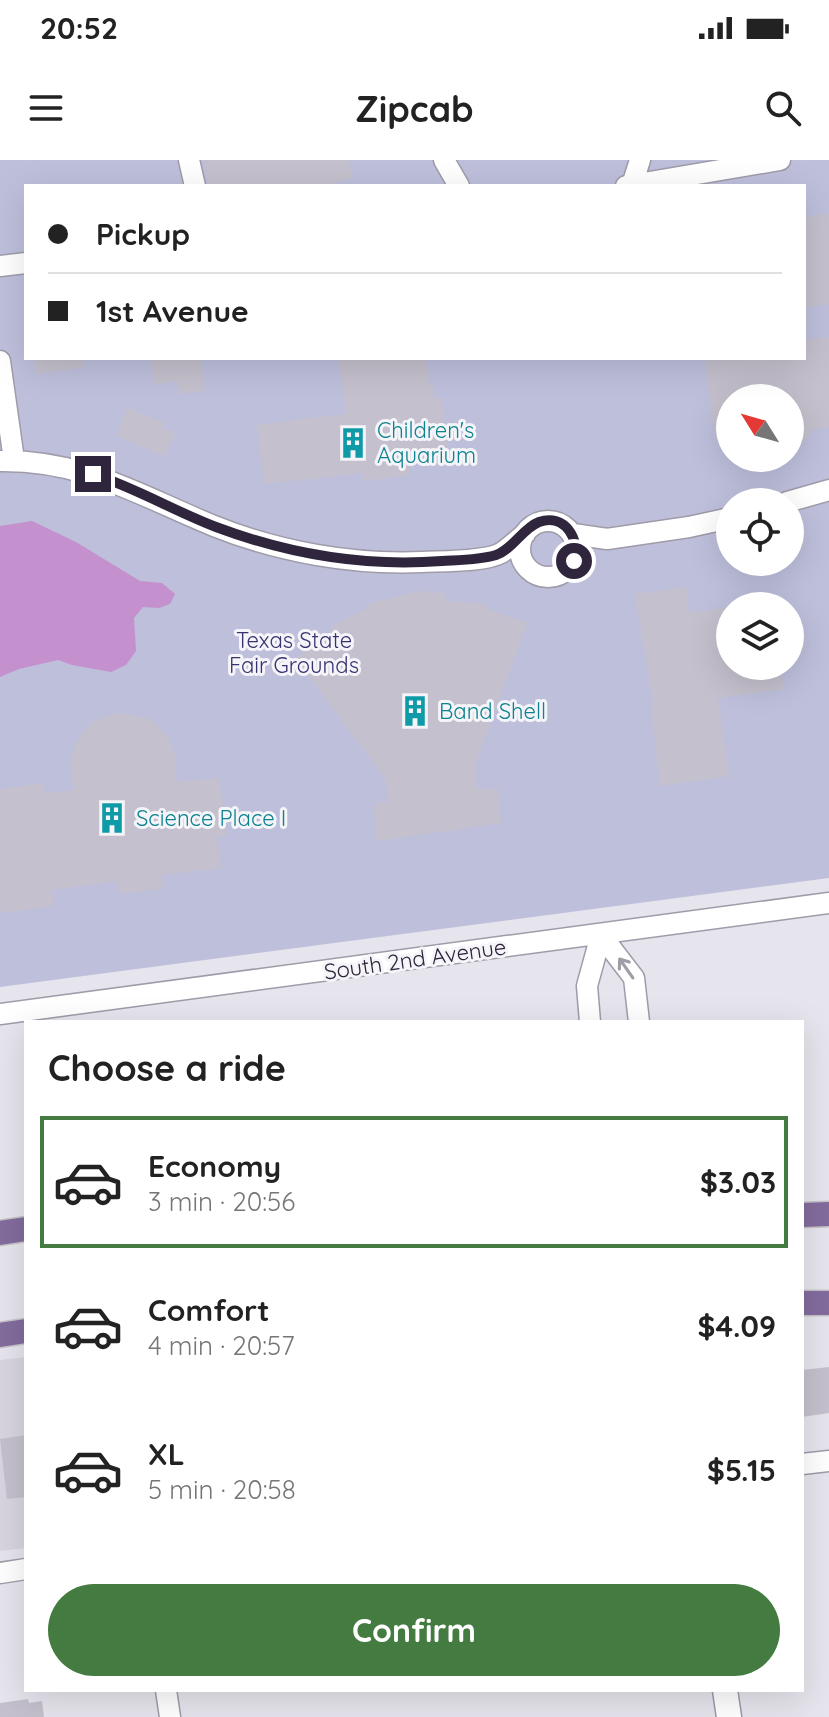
<!DOCTYPE html>
<html lang="en">
<head>
<meta charset="utf-8">
<style>
  body { margin:0; font-family:Quicksand,sans-serif; background:#f2f2f2; color:#222; height:100vh; display:flex; flex-direction:column; font-size:30px; white-space:nowrap }
  * { box-sizing:border-box; margin:0 }
  p { font-size:26px; color:#767676 }
  .icon { flex:none; width:44px; height:44px; fill:none; stroke:currentColor; stroke-width:2; stroke-linecap:round; stroke-linejoin:round }
  .map { position:relative; flex:1; overflow:hidden }
  .panel { position:absolute; left:24px; top:860px; width:780px; height:672px; display:flex; flex-direction:column; background:#fff; border-radius:0px; box-shadow:0 8px 32px #0002 }
  .panel>* { flex:none }
  .banner { position:absolute; left:24px; top:24px; width:782px; height:176px; border-radius:0px; box-shadow:0 8px 32px #0002; display:grid; align-content:center; height:176px; padding:0 24px; background:#fff }
  .needle { width:52px; rotate:307deg }
  .controls { position:absolute; left:716px; top:224px; display:grid; gap:16px }
  .controls a { display:grid; place-items:center; width:88px; height:88px; border-radius:50%; background:#fff; box-shadow:0 8px 32px #0002; font-size:40px }
  .end { position:absolute; width:36px; height:36px; margin:-18px; border:10px solid #2f253c; background:#fff; box-shadow:0 0 0 4px #fff }
  .from { border-radius:50% }
  .banner b { display:flex; align-items:center; gap:28px; height:76px; font-size:30px }
  .banner b+b { border-top:2px solid #e0e0e0 }
  .banner i { width:20px; height:20px; background:#222 }
  ul { padding:0; list-style:none }
  li { display:flex; align-items:center; gap:24px; height:132px; margin:0 16px 12px; padding:0 8px; border:4px solid transparent; border-radius:0px }
  li div { flex:1 }
  li b { display:block; font-size:30px }
  li em { font-style:normal; font-weight:700 }
  li.on { border-color:#447b41 }
  li>.icon { width:72px; height:72px; stroke-width:1.5 }
  h2 { padding:0 24px; font-size:36px; line-height:96px }
  .action { display:flex; gap:16px; margin-top:auto; padding:16px 24px }
  .action a { flex:1; height:92px; border-radius:48px; background:#447b41; color:#fff; font-size:32px; font-weight:700; line-height:92px; text-align:center }
  .status { display:flex; justify-content:space-between; align-items:center; height:56px; padding:0 40px; background:#fff; direction:ltr }
  .status svg { height:22px; fill:currentColor }
  header { display:flex; justify-content:space-between; align-items:center; height:104px; padding:0 24px; background:#fff; font-size:36px; font-weight:700 }
  .map>svg:first-child { display:block }
  .built { fill:#d8d5e0 }
  .green { fill:#bebfdb; fill-rule:evenodd }
  .water { fill:#c490cd }
  .building { fill:#c4c0cd }
  .lines { fill:none; stroke-linecap:round; stroke-linejoin:round }
  .street-casing { stroke:#a09ba9; stroke-width:23 }
  .secondary-casing { stroke:#9f98ac; stroke-width:27 }
  .primary-casing { stroke:#c5c2c8; stroke-width:27 }
  .street { stroke:#fff; stroke-width:20 }
  .secondary { stroke:#fff; stroke-width:24 }
  .primary { stroke:#826c9e; stroke-width:24 }
  .oneway { stroke:#a19da7 }
  .route { stroke:#2f253c; stroke-width:10 }
  .labels { text-anchor:middle; stroke-width:6; stroke-linejoin:round; paint-order:stroke }
  .culture-label { font-size:22px; fill:#0d838f; stroke:#f5f4f9; text-anchor:start }
  .park-label { font-size:22px; fill:#373270; stroke:#f5f4f9 }
  .street-label { font-size:22px; fill:#2f253c; stroke:#f5f4f9 }
</style>
</head>
<body>
<div class="status"><b>20:52</b><svg viewBox="0 0 49 12"><path d="M0 12V9h3v3zM5 12V6h3v6zM10 12V3h3v9zM15 12V0h3v12zM26 1h20v11H26zM47 4h2v5h-2z"/></svg></div>
<header><svg class="icon" aria-label="menu" viewBox="0 0 24 24"><path d="M4 6h16M4 12h16M4 18h16"/></svg>Zipcab<svg class="icon" aria-label="search" viewBox="0 0 24 24"><circle cx="10" cy="10" r="6"/><path d="M15 15l6 6"/></svg></header>
<div class="map">
<svg width="829" height="1557" viewBox="0 0 829 1557">
  <rect width="100%" height="100%" fill="#e6e4ec"/>
  <path class="built" d="M26,1197V1388L0,1391V1200Z"/>
  <path class="green" d="M0,0H829V718L0,827ZM26,26H804V198H26ZM730,238H790V298H730ZM730,342H790V402H730ZM730,446H790V506H730Z"/>
  <path class="water" d="M32,361L76,382L140,421L162,423L175,434L170,444L159,448L143,447L134,458L136,491L126,505L111,512L72,505L58,500L19,509L0,517V366Z"/>
  <path class="building" d="M204,0H348L353,18L323,26H208Z
    M829,54V144L804,147V57Z
    M829,177V267L813,269L810,275L802,282L790,281V238H730V269L714,271L705,201L730,198H804V180Z
    M33,198H83L84,207L36,214Z
    M151,198H200L205,231L179,234L177,221L155,225Z
    M339,198H426L429,224L432,223L434,238H440L442,240L449,300L409,305L410,315L364,321L363,313L264,324L257,265L346,254Z
    M127,248L164,263L162,268L175,273L164,296L116,276Z
    M686,427L689,453L730,447V506H780L784,529L718,538L729,616L660,626L651,547H654L635,434Z
    M419,431L444,433L447,441L485,444L487,449L527,463L475,604L476,629H498L501,663L377,681L374,647L378,642H389L385,618L295,498L332,473V466L367,449L371,443Z
    M117,553L149,559L166,574L175,593L176,622L219,618L227,675L217,677L221,708L161,715L163,729L119,734L117,721L52,730L54,746L0,753V629L43,623L44,633L74,630L70,605L77,581L93,561Z
    M829,1207V1253L802,1257V1210Z
    M26,1275V1337L7,1339L0,1279Z
    M28,1539L29,1543L42,1541L44,1557H0V1543Z"/>
  <g class="lines">
    <defs>
      <path id="street" d="M189,0L195,26
        M444,0L459,26
        M632,25L640,0
        M626,26L780,0
        M0,106L26,103
        M0,201L13,293
        M0,301C85,300 138,335 214,366C279,392 352,405 422,402C442,401 485,402 501,393C509,388 517,380 525,374
        M787,342L829,330
        M520 389a28 28 0 1 1 56 0a28 28 0 1 1-56 0Z
        M573,374L607,379L689,367L730,358
        M601,775L634,818L639,862
        M0,854L829,743
        M590,862L587,826L601,775
        M802,1304L829,1301
        M0,1413L26,1409
        M166,1530L170,1557"/>
      <path id="secondary" d="M725,1530L729,1557"/>
      <path id="primary" d="M802,1055L829,1054
        M0,1073L26,1069
        M802,1143H829
        M0,1175L26,1171"/>
    </defs>
    <use href="#street" class="street-casing"/>
    <use href="#secondary" class="secondary-casing"/>
    <use href="#primary" class="primary-casing"/>
    <use href="#street" class="street"/>
    <use href="#secondary" class="secondary"/>
    <use href="#primary" class="primary"/>
  </g>
  <defs><path id="oneway-shaft" d="M-6 0H5M1.5-3L5.5 0L1.5 3" fill="none" stroke-width="1.6" stroke-linecap="round" stroke-linejoin="round" transform="scale(2)"/></defs>
  <use class="oneway" href="#oneway-shaft" transform="translate(626 808) rotate(-125)"/>
  <g class="lines">
    <path class="route" d="M93,314C136,328 174,351 216,367C288,394 365,407 442,401C459,400 480,400 496,395C513,389 523,368 539,362C565,353 581,380 574,401"/>
  </g>
  <defs>
    <symbol id="building-bare" viewBox="-9 -9 18 18"><path d="M-4-6H4V6H1V3H-1V6H-4ZM-2.5-4.3h1.7v1.8h-1.7ZM.8-4.3h1.7v1.8H.8ZM-2.5-1h1.7V.8h-1.7ZM.8-1h1.7V.8H.8Z" fill="#0f9aa8" stroke="#f5f4f9" stroke-width="2.5" paint-order="stroke"/></symbol>
  </defs>
  <g fill-rule="evenodd">
    <use href="#building-bare" x="331" y="261" width="44" height="44"/>
    <use href="#building-bare" x="393" y="529" width="44" height="44"/>
    <use href="#building-bare" x="90" y="636" width="44" height="44"/>
  </g>
  <g class="labels">
    <g class="culture-label">
      <text x="377" y="278">Children's<tspan x="377" dy="25">Aquarium</tspan></text>
      <text x="439" y="559">Band Shell</text>
      <text x="136" y="666">Science Place I</text>
    </g>
    <g class="park-label">
      <text x="294" y="488">Texas State<tspan x="294" dy="25">Fair Grounds</tspan></text>
    </g>
    <g class="street-label">
      <text transform="translate(415 799) rotate(-8)" y="8">South 2nd Avenue</text>
    </g>
  </g>
</svg>
<div class="controls">
<a><svg class="needle" viewBox="-14 -14 28 28"><path d="M0-13l5 13h-10z" fill="#e53935"/><path d="M0 13l5-13h-10z" fill="#767676"/></svg></a>
<a><svg class="icon" aria-label="locate" viewBox="0 0 24 24"><circle cx="12" cy="12" r="6"/><path d="M12 2v4M12 18v4M2 12h4M18 12h4"/></svg></a>
<a><svg class="icon" aria-label="layers" viewBox="0 0 24 24"><path d="M12 4l9 5-9 5-9-5zM3 14l9 5 9-5"/></svg></a>
</div>
<i class="end from" style="left:574px;top:401px"></i>
<i class="end" style="left:93px;top:314px"></i>
<div class="banner">
<b><i class="from"></i>Pickup</b>
<b><i></i>1st Avenue</b>
</div>
<section class="panel">
<h2>Choose a ride</h2>
<ul>
<li class="on"><svg class="icon" aria-label="car" viewBox="0 0 24 24"><path d="M5 17H2v-5l4-1 3-4h7l3 4 3 1v5h-3M9 17h6M6 11h13"/><circle cx="7" cy="17" r="2"/><circle cx="17" cy="17" r="2"/></svg><div><b>Economy</b><p>3 min · 20:56</p></div><em>$3.03</em></li>
<li><svg class="icon" aria-label="car" viewBox="0 0 24 24"><path d="M5 17H2v-5l4-1 3-4h7l3 4 3 1v5h-3M9 17h6M6 11h13"/><circle cx="7" cy="17" r="2"/><circle cx="17" cy="17" r="2"/></svg><div><b>Comfort</b><p>4 min · 20:57</p></div><em>$4.09</em></li>
<li><svg class="icon" aria-label="car" viewBox="0 0 24 24"><path d="M5 17H2v-5l4-1 3-4h7l3 4 3 1v5h-3M9 17h6M6 11h13"/><circle cx="7" cy="17" r="2"/><circle cx="17" cy="17" r="2"/></svg><div><b>XL</b><p>5 min · 20:58</p></div><em>$5.15</em></li>
</ul>
<div class="action"><a>Confirm</a></div>
</section>
</div>
</body>
</html>
